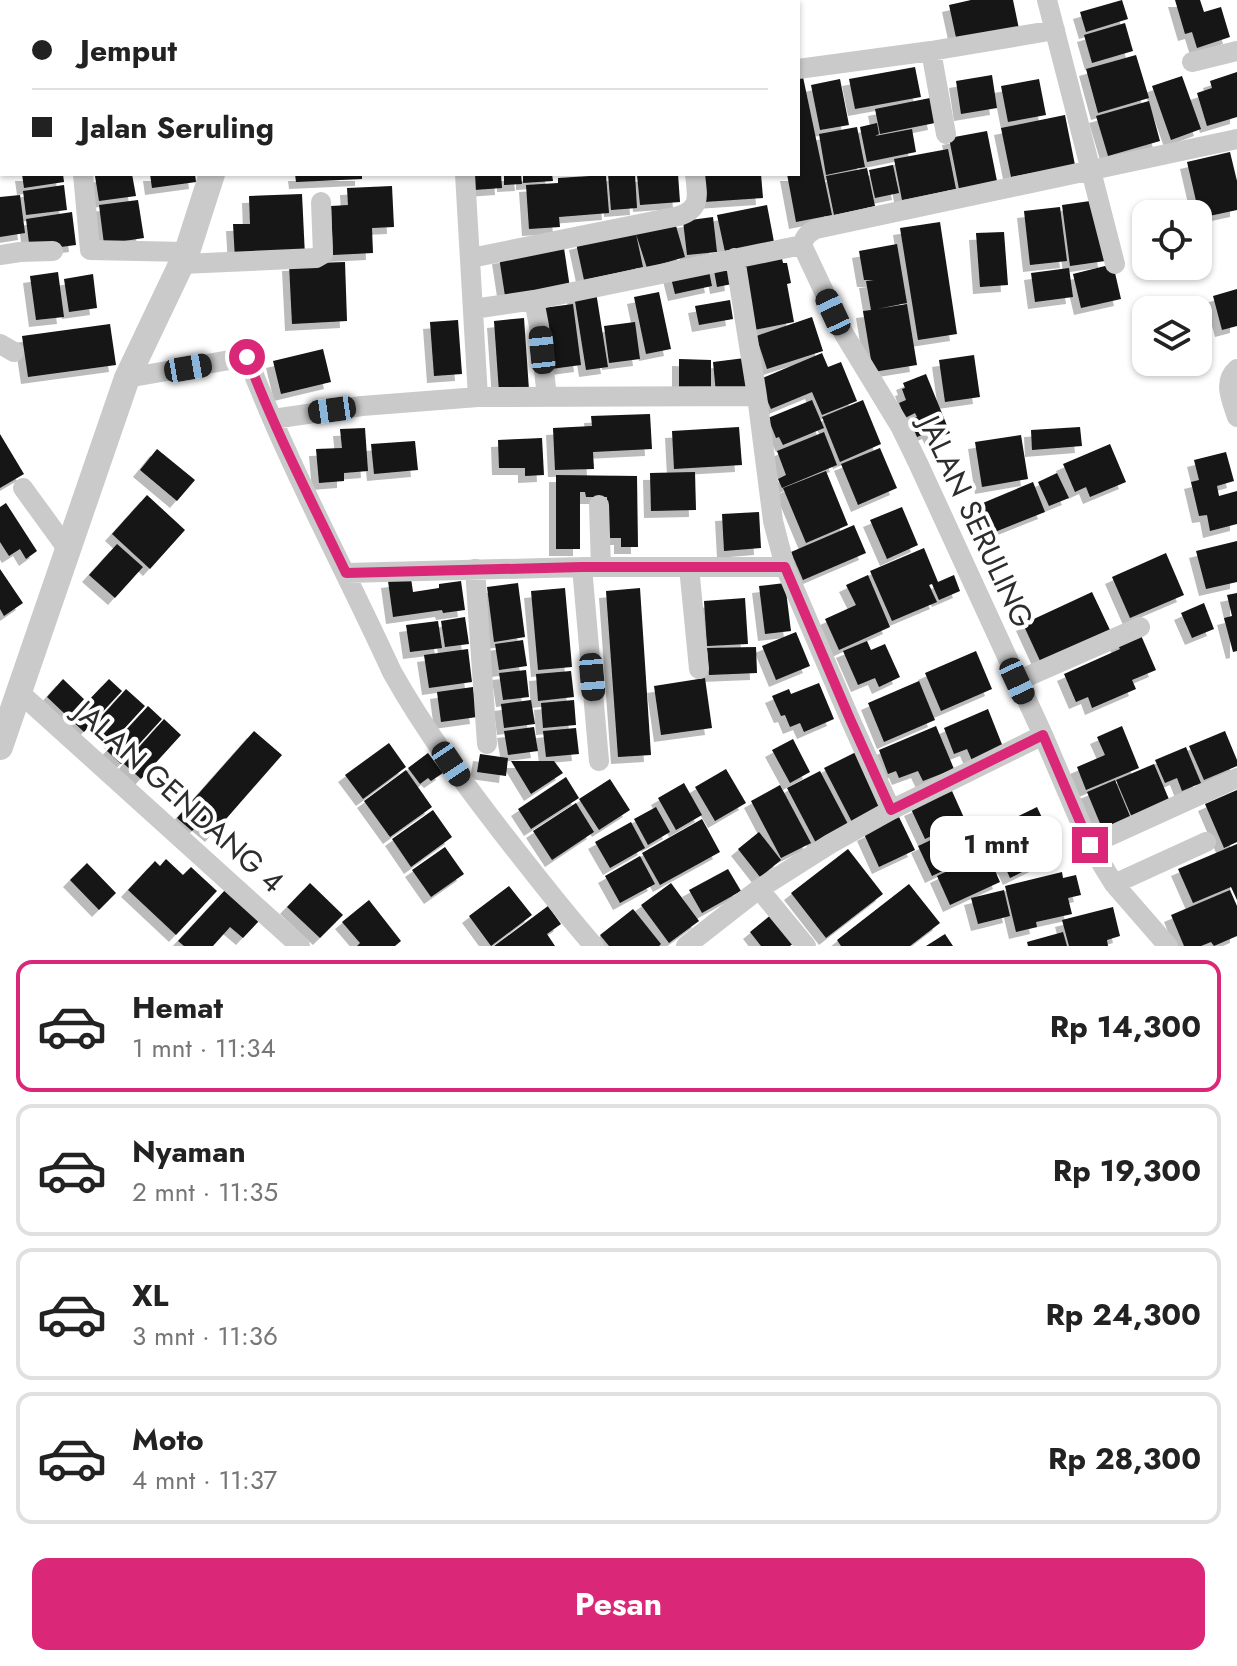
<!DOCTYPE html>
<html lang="id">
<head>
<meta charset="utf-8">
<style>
  body { margin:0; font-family:Jost,sans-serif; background:#f2f2f2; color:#222; height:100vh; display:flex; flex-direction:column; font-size:30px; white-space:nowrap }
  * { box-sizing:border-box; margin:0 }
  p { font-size:26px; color:#767676 }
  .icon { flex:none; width:44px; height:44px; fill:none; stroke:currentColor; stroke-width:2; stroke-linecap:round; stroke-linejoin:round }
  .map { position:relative; height:946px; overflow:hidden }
  .sheet { display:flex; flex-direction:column; background:#fff; flex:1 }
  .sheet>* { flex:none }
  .hud { position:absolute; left:0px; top:0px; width:800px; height:176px; box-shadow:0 2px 6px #0004; display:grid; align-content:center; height:176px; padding:0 32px; background:#fff }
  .controls { position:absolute; left:1132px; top:200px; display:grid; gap:16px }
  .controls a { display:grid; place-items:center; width:80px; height:80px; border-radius:16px; background:#fff; box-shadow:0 2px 6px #0004; font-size:40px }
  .end { position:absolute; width:36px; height:36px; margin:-18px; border:10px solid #db2777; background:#fff; box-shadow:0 0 0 4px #fff }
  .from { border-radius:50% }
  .bubble { position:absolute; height:56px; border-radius:16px; background:#fff; box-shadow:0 2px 6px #0004; font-size:26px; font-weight:700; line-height:56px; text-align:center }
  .car { position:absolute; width:24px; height:48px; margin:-24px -12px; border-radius:10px; box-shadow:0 0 6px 2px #0007; background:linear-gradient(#222 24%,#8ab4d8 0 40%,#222 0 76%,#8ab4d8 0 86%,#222 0) }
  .hud b { display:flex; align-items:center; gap:28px; height:76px; font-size:30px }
  .hud b+b { border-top:2px solid #e0e0e0 }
  .hud i { width:20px; height:20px; background:#222 }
  ul { padding:14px 0 0; list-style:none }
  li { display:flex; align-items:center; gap:24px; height:132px; margin:0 16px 12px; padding:0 16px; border:4px solid #e0e0e0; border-radius:16px }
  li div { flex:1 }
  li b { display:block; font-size:30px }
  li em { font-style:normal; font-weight:700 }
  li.on { border-color:#db2777 }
  li>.icon { width:72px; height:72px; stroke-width:1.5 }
  .action { display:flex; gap:16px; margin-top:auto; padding:16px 32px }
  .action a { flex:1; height:92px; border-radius:16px; background:#db2777; color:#fff; font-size:32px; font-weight:700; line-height:92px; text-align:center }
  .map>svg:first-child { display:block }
  .building { fill:#141414; filter:url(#shadow) }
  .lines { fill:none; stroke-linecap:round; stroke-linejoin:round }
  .minor { stroke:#cacaca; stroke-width:20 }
  .tertiary { stroke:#cacaca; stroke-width:26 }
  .route { stroke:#db2777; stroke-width:10 }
  .labels { text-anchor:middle; stroke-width:8; stroke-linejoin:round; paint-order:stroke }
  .street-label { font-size:30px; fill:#2d2d2d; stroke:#fff }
</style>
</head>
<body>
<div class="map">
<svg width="1237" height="946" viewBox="0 0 1237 946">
  <defs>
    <filter id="shadow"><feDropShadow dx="-7" dy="7" stdDeviation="0" flood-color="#0004"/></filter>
  </defs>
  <rect width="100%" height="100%" fill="#fff"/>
  <path class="building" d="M971,0H1013L1019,29L957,42L949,5Z
    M1122,0L1128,19L1086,32L1080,12Z
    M1175,0H1200L1204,12L1221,7L1230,37L1197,48L1192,32L1185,34Z
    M1125,23L1133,51L1092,63L1084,35Z
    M1136,55L1149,98L1098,113L1086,69Z
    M915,67L921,97L855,109L849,79Z
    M1237,72V117L1207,126L1197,93L1212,88L1210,81Z
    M992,75L997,108L961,114L956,81Z
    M1182,76L1201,129L1171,140L1152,86Z
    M803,77L832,215L796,222L787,174H798V78Z
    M840,79L849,125L820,130L811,85Z
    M1039,79L1046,115L1008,122L1001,86Z
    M930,98L935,123L880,134L875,109Z
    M1149,101L1160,141L1108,156L1096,116Z
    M1065,115L1075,165L1011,177L1001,128Z
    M877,123L879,134L875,136L912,129L916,152L867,162L860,127Z
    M857,127L865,167L826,175L819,134Z
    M987,131L997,181L959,189L949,138Z
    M948,149L956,189L902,200L894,159Z
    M1230,152L1237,181V210L1200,218L1187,162Z
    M893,165L899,193L875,198L869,170Z
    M867,168L875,206L834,215L826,176Z
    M22,174H63L64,182L24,188Z
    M111,174H132L136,196L99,201L95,176Z
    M150,174H195L196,182L152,188Z
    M295,174H362V179L296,182Z
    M473,174H501L502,188L474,190Z
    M504,174H521L522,184L504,185Z
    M523,174H552L553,181L523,183Z
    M608,174H635L637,208L611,210Z
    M678,174L680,202L640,205L637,175Z
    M703,174H761L763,198L704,202Z
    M606,175L609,213L559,217L560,227L529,229L526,185L558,183V178Z
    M64,185L67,210L26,215L23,191Z
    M392,186L394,227L372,228L373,253L333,255L331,206L348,205L347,188Z
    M302,194L305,256L235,259L233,224H250L249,196Z
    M20,195L25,233L0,237V197Z
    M138,200L144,238L104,244L99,205Z
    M1097,200L1105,261L1070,266L1062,205Z
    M767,205L774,242L725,252L717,215Z
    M1060,207L1067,261L1030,265L1024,211Z
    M72,212L76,245L30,251L26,219Z
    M713,217L717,252L687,255L683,221Z
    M674,219L685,257L647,268L636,234L643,267L584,280L576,243Z
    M940,222L957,334L918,340L900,228Z
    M1004,232L1008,285L980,287L976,233Z
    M897,244L907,303L877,309L907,304L917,365L873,372L863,311L871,310L866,281L874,280H864L859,251Z
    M564,248L570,288L505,296L499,257Z
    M781,254L783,263H787L791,283L787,284L794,322L754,330L741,262Z
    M345,262L347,321L292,324L289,264Z
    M729,263L732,284L717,287L713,265Z
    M1113,264L1121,299L1081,308L1073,274Z
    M708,266L712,286L675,294L670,274Z
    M1069,268L1073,297L1035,302L1031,273Z
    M58,272L64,317L36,320L30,276Z
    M93,274L97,308L69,312L64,279Z
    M1237,289V326L1222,330L1213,296Z
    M596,292L608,367L586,370L574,295Z
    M659,292L671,349L646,354L634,297Z
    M730,300L733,319L699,325L695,306Z
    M573,304L581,365L551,369L543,308Z
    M812,317L823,351L767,369L756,336Z
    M524,318L529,390L499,392L494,321Z
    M458,320L462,374L434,376L430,322Z
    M635,322L640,359L609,363L604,326Z
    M110,324L116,365L28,377L22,336Z
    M323,349L331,382L281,394L273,361Z
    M822,353L828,367L841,362L857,401L822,415L812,392L771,409L758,380Z
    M974,355L980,397L945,402L939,360Z
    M745,358L748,391L716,393L713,362Z
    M679,359L711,360V389L679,388Z
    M926,374L950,433L933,440L929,432L917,437L910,420L917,417L915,413L905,418L899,403L906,400L902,389L905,388L903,383Z
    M812,400L824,428L783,445L779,437L776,438L768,418Z
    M863,400L881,444L840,462L822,417Z
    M650,414L652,449L593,452L594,469L555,470L553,428L592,426L591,416Z
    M739,427L742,465L674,469L672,431Z
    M1080,427L1082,446L1032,450L1031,430Z
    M365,428L368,471L344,473V481L319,483L316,449L342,448L340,429Z
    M824,432L837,465L782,488L778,479L786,475L777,451Z
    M0,434L24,474L0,488Z
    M1021,435L1028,479L982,487L975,442Z
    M542,438L544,475L525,476V468H499L498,440Z
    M415,441L418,470L374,474L371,444Z
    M1110,444L1126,482L1090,497L1086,487L1075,492L1063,464Z
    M880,448L897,488L858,505L841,464Z
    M157,449L195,480L177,501L140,470Z
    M1226,452L1234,481L1217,486L1219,496L1237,491V524L1210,531L1207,515L1199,516L1191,482L1199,480L1194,460Z
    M826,471L848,525L806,543L783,488Z
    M695,472L696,510L651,511L650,473Z
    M1057,473L1069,498L1049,506L1038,482Z
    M556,475L637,476L638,547H621V538H607V497H586L585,492H580V549H556Z
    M1033,482L1045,512L990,534L978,505Z
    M147,495L185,530L150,569L112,534Z
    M6,503L37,551L26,559L20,549L9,556L0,542V507Z
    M902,507L918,545L887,559L870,520Z
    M759,512L761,548L724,551L722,514Z
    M854,525L866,553L803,580L791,552Z
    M1237,541V582L1206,589L1196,551Z
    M117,544L143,567L115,598L89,575Z
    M924,548L938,582L954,575L960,591L939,600L932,584L929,585L937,602L892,621L870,571Z
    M1166,553L1184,595L1130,618L1112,577Z
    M0,569L23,603L4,616L0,609Z
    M868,575L890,627L839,650L825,619L856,605L846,585Z
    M411,578L413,592L439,588V584L461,581L465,610L443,613L442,610L393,617L388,581Z
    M518,583L525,637L494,642L487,587Z
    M785,583L791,631L765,634L759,586Z
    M565,588L572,667L538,670L531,591Z
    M640,588L651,755L618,757L606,591Z
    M1092,592L1110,630L1041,663L1023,624Z
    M1237,593V651L1233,652L1224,618L1232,616L1227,595Z
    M745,598L748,644L707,646L704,601Z
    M1204,603L1214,629L1192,638L1181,613Z
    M465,617L469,644L445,647L441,621Z
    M438,621L442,648L410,652L406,625Z
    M796,632L810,666L776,680L762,646Z
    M1140,633L1156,670L1132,680L1136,689L1092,708L1088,697L1076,702L1064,674L1120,649L1117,643Z
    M523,640L527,666L499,670L495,644Z
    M867,641L871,650L885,644L900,677L879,687L875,678L858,685L843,651Z
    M756,647L757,673L709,675L707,648Z
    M468,649L472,682L429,688L424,655Z
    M976,651L992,689L941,711L925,673Z
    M526,670L529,697L503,700L499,673Z
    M571,671L574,697L538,701L536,674Z
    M705,678L712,728L661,735L654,686Z
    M63,679L87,702L109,679L122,691L84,732L47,697Z
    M919,681L935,720L884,742L868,703Z
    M819,683L834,719L804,732L800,723L790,727L785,715L781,716L772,696L789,689L791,694Z
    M473,687L477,717L441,722L437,692Z
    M126,689L145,706L112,742L94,725Z
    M531,700L535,724L504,728L501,704Z
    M574,700L576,725L543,728L541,703Z
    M148,706L162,719L121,764L107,751Z
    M988,709L1005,752L974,765L967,749L954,754L944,728Z
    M164,719L181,735L141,779L124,764Z
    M936,726L954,769L923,781L918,771L899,778L896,771L888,774L879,750Z
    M1122,726L1139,768L1086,790L1077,767L1105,755L1097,737Z
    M534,727L538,751L508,755L504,731Z
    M576,728L579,754L546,757L543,731Z
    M254,731L282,755L212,835L199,824L192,831L177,818Z
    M1225,731L1237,760V766L1204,780L1189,746Z
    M793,739L810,772L790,783L772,750Z
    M389,743L406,767L363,799L345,775Z
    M1186,747L1201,783L1182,791L1177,778L1165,783L1155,760Z
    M856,752L884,806L852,822L824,768Z
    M428,753L443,773L431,781L428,778L420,784L408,768Z
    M480,754L508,758L506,776L477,772Z
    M511,761H554L563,773L531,794Z
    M1154,764L1171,804L1133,820L1116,780Z
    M726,769L746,803L715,821L695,787Z
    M406,770L432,807L390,837L364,801Z
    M820,771L849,826L816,843L787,788Z
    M566,777L579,798L531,829L518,809Z
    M610,779L630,810L599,830L579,799Z
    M1115,780L1132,821L1104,833L1087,792Z
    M684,783L702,815L676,830L658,798Z
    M780,785L811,843L781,858L751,801Z
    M1237,790V842L1224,848L1205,804Z
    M952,791L965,820L925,839L911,809Z
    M576,803L594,832L552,860L533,831Z
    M656,807L670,832L648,845L634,819Z
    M1037,807L1059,854L1010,878L1005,867L998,871L987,847L994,843L988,831Z
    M433,810L452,837L411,867L392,839Z
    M899,817L915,850L879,867L864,834Z
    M702,819L720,852L660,885L642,853Z
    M631,822L645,848L610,868L595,842Z
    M969,822L981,848L955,860L957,864L932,876L918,846Z
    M759,832L781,860L760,877L738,849Z
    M1237,844V900L1231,887L1193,903L1178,869Z
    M445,847L464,874L431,897L412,870Z
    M985,848L1000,882L950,905L937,876L960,865L958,860Z
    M848,849L883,894L826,938L791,893Z
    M640,856L655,884L620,903L605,876Z
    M166,859L183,875L191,867L217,891L176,935L128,890L155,861L160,866Z
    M87,863L116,893L99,910L70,880Z
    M728,869L741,891L702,913L689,890Z
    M1062,872L1063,878L1076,875L1081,895L1068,898L1072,914L1036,922L1037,927L1016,932L1005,886Z
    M310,883L343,915L320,938L287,907Z
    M671,883L699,921L669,943L641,905Z
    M909,884L940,923L910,946H841L837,940Z
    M509,886L532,915L491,946L469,916Z
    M225,890L259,921L243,938L230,927L213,946H184L178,941Z
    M1004,890L1010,916L978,924L971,898Z
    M1230,890L1237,906V936L1214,946L1211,942L1201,946H1184L1171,915Z
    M369,900L401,941L395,946H357L360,943L342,922Z
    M548,906L561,924L547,934L555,946H494Z
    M1113,907L1120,936L1107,940L1108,946H1069L1062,920Z
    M633,909L661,944L659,946H609L600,935Z
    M772,914L794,943L790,946H761L750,932Z
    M1063,932L1067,946H1028L1027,942Z
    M945,934L953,946H926Z"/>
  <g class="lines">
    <path class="minor" d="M66,0V2
      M454,0V2
      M617,0L618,2
      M690,0V2
      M762,0V2
      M1047,0L1115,264
      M931,51L946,134
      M1192,62L1237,51
      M798,69L931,51L1055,30
      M83,174L90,250L187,252
      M465,174L478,397
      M802,245L844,334L900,426L918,463L1043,735L1090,845L1114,884L1168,946
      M802,245C805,236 808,233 816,229L1237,139
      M0,255L20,252L53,251
      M471,258L679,216C702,208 697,195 695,174
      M182,264L316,258L323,254L321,202
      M534,300L802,245
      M473,309L534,300L539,326L547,397
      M0,344L14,352
      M1237,369C1222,382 1232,401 1237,417
      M127,378L247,357C288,465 344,567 392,672C425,731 466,786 508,840C536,876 564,912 594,946
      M273,419L362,406L478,397L757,396
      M23,488L68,550
      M599,505L601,567
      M582,567L599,761
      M689,567L699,669
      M475,569L487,744
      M346,573L582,567H785L773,521L757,396L735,258
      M1017,681L1140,627
      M19,692L300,946
      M891,810L1043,735
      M1090,845L1237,778
      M1114,884L1206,842
      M759,889L806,946
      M686,946L759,889L830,844L891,810L850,719L785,567"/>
    <path class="tertiary" d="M243,0V2
      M0,747L127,378L187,252L212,174"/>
  </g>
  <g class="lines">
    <path class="route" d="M247,357C275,431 312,502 346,573L582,567H785L850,719L891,810L1043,735L1090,845"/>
  </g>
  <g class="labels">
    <g class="street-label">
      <text transform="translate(976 522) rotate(65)" y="10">JALAN SERULING</text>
      <text transform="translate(179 797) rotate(42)" y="10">JALAN GENDANG 4</text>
    </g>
  </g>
</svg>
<div class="controls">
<a><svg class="icon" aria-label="locate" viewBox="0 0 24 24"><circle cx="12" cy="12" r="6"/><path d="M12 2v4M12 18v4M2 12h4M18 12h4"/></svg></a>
<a><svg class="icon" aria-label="layers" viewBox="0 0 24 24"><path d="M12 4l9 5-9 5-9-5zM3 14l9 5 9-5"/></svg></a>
</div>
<i class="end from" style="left:247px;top:357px"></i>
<i class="end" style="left:1090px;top:845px"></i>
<div class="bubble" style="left:930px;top:816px;width:132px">1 mnt</div>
<i class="car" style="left:833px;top:312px;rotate:335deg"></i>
<i class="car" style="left:542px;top:350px;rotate:354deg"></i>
<i class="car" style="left:188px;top:368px;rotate:80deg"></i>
<i class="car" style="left:332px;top:410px;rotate:262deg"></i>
<i class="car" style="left:592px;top:677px;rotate:175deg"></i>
<i class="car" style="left:1017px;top:681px;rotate:155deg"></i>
<i class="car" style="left:451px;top:764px;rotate:146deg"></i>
<div class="hud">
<b><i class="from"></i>Jemput</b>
<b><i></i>Jalan Seruling</b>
</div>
</div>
<section class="sheet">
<ul>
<li class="on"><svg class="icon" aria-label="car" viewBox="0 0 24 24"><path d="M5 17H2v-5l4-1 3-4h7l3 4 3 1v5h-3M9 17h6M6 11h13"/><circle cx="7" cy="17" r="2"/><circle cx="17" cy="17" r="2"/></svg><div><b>Hemat</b><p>1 mnt · 11:34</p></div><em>Rp 14,300</em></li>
<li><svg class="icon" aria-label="car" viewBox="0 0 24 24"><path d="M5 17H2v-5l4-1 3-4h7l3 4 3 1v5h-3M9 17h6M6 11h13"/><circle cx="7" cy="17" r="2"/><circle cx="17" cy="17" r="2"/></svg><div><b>Nyaman</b><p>2 mnt · 11:35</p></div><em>Rp 19,300</em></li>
<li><svg class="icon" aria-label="car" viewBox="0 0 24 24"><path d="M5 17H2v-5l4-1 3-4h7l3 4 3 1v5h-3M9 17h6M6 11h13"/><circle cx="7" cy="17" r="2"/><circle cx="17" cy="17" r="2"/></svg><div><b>XL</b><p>3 mnt · 11:36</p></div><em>Rp 24,300</em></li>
<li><svg class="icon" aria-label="car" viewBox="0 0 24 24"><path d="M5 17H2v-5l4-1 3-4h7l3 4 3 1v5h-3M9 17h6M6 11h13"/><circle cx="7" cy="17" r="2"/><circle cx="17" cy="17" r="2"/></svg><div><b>Moto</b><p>4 mnt · 11:37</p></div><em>Rp 28,300</em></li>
</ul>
<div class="action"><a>Pesan</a></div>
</section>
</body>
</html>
